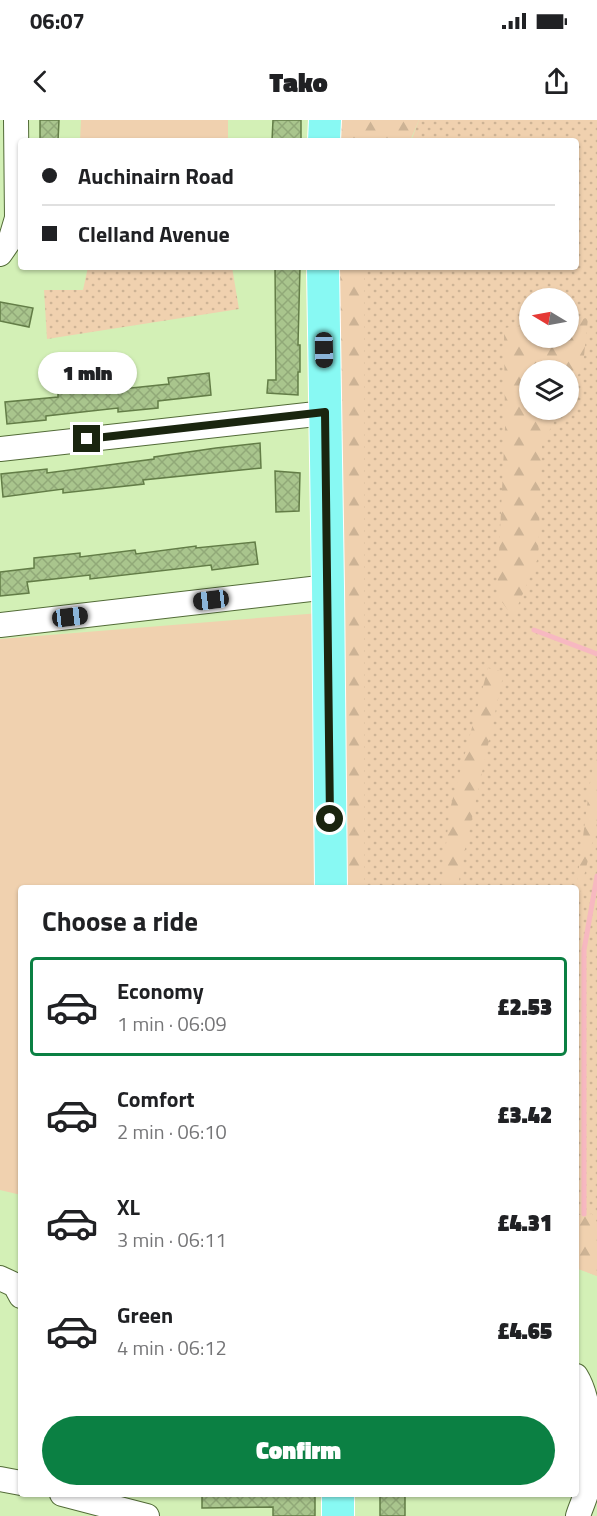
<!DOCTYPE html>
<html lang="en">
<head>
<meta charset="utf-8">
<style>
  body { margin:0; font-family:"Titillium Web",sans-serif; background:#f2f2f2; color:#202124; height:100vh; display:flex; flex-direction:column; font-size:22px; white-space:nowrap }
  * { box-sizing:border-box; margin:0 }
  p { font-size:20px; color:#757577 }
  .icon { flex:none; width:33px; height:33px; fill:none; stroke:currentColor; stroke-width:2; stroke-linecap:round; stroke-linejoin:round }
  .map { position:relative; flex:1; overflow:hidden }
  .side { position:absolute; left:18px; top:765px; width:561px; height:612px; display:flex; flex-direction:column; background:#fff; border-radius:6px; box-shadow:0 2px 4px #0004 }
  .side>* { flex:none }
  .hud { position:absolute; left:18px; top:18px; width:561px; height:132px; border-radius:6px; box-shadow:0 2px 4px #0004; display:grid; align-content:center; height:132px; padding:0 24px; background:#fff }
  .needle { width:39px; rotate:280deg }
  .fabs { position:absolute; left:519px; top:168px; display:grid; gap:12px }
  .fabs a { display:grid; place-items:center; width:60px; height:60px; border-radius:50%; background:#fff; box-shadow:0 2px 4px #0004; font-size:30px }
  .end { position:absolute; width:27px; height:27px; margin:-14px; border:8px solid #1a250f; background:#fff; box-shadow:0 0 0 3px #fff }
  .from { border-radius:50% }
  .bubble { position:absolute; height:42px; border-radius:21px; background:#fff; box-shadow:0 2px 4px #0004; font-size:20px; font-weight:800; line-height:42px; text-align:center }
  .car { position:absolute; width:18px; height:36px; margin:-18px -9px; border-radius:8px; box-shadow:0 0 4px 2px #0007; background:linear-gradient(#222 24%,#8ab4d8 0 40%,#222 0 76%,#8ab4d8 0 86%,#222 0) }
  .hud b { display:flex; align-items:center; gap:21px; height:57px; font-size:22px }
  .hud b+b { border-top:2px solid #e0e0e0 }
  .hud i { width:15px; height:15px; background:#202124 }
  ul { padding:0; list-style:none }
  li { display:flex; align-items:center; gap:18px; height:99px; margin:0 12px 9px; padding:0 12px; border:3px solid transparent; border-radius:6px }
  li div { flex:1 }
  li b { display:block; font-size:22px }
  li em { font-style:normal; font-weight:800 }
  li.on { border-color:#0b8043 }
  li>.icon { width:54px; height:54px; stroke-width:1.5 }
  h2 { padding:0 24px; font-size:27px; line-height:72px }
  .button { display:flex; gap:12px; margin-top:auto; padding:12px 24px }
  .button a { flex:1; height:69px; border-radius:36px; background:#0b8043; color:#fff; font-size:24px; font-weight:800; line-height:69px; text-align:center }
  .status { display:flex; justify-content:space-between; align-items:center; height:42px; padding:0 30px; background:#fff; direction:ltr }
  .status svg { height:16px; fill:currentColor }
  header { display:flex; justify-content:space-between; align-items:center; height:78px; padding:0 24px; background:#fff; font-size:27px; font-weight:800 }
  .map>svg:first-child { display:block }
  .grass { fill:url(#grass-dots); fill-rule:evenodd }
  .forest { fill:url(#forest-firs) }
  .pitch { fill:#f0d1af }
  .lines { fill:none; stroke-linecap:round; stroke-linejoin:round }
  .stream { stroke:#f7b8c1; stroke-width:5 }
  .building { fill:url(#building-cross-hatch); stroke:#637d47; stroke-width:1.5 }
  .minor-casing { stroke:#526b37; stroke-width:26 }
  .major-casing { stroke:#fff; stroke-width:34 }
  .minor { stroke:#fff; stroke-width:24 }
  .major { stroke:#88f9f3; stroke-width:32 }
  .route { stroke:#1a250f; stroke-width:8 }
</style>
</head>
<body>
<div class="status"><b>06:07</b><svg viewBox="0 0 49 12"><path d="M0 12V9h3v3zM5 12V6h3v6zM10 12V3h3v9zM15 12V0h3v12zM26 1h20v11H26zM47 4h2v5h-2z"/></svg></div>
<header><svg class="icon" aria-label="back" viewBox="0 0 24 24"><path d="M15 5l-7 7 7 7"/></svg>Tako<svg class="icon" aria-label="share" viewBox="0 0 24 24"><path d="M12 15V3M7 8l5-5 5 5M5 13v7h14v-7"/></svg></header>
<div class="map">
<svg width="597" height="1396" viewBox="0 0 597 1396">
  <defs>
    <pattern id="grass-dots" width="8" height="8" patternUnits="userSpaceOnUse" patternTransform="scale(1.5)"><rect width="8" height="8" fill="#f0d1af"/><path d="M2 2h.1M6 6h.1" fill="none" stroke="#cdb395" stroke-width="1.8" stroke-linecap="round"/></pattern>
    <pattern id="forest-firs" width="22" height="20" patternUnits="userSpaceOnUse" patternTransform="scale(1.5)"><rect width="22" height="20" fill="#f0d1af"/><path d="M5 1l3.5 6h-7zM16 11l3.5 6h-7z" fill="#cdb395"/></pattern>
    <pattern id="building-cross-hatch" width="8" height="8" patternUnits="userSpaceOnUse" patternTransform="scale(1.5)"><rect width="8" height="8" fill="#a9c58d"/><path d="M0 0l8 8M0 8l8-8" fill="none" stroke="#91a978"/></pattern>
  </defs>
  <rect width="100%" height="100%" fill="#d3f0b6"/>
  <path class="grass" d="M419,0H597V1156L576,1148V768H364V147H576V21H411ZM530,178H568V218H530ZM530,250H568V290H530Z
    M88,147H232L239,189L47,219L44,170H83Z"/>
  <path class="forest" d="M338,0H419L410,21H338Z
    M338,147H364V768H341Z
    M588,198L583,245L569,273L568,250H530V290H560L542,325L538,438L513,497L497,475L505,307L504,208L529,205L530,218H568L569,200Z
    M488,548L504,552L460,753L458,768H441L450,689Z
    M597,633V703L576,789V770L591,656Z
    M592,1094L597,1102V1156L576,1148V1095Z"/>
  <path class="pitch" d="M81,0H228V21H80Z
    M320,493L321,768H21V1075L0,1070V519Z"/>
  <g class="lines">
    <path class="stream" d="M534,510L597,534
      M584,1094V830L597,756"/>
  </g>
  <path class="building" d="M40,0H59L58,21L40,20Z
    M273,0H301V21H272Z
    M275,147H300L298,225H300V252H298V275L267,273L268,260H276Z
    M0,182L33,188L29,207L0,201Z
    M209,253L211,275L158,281V288L118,292V288L46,296V300L7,304L5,282L58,277V272L103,267V271L169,264L168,258Z
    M260,323L261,348L143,360L144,364L63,373V369L3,377L1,354L47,349V353L154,339V337L216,328Z
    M275,351L300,353L299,391L276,392Z
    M255,422L258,444L212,450L211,445L90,459V455L27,462L29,473L0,476V452L34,448V438L80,433V437L135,430L136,434L196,426V428Z
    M202,1374H315V1396H273V1387L202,1388Z
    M405,1375V1396H380V1376Z"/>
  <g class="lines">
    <defs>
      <path id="minor" d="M0,134L11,118L17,98L16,0
        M0,329L325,293
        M0,505L328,467
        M0,1158L15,1165L21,1176
        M576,1256C592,1282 593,1335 588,1365C587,1375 581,1386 578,1396
        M0,1359L21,1363
        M62,1374L147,1396"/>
      <path id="major" d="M324,21L325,0
        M323,147L328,467L331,768
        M338,1374V1396"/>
    </defs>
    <use href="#minor" class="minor-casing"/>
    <use href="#major" class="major-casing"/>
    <use href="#minor" class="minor"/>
    <use href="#major" class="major"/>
  </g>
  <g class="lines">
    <path class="route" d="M87,319L325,292L330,699"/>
  </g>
</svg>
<div class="fabs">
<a><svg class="needle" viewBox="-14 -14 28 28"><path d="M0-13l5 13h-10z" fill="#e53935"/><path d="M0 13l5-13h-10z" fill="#757577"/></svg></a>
<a><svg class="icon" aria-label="layers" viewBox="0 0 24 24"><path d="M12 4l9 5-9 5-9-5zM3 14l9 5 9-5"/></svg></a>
</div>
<i class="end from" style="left:330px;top:699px"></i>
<i class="end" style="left:87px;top:319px"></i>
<div class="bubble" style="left:38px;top:232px;width:99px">1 min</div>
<i class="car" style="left:324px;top:230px;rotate:179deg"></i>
<i class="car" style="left:211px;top:480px;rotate:263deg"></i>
<i class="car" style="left:70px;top:497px;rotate:83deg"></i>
<div class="hud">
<b><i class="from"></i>Auchinairn Road</b>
<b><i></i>Clelland Avenue</b>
</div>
<section class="side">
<h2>Choose a ride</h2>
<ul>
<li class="on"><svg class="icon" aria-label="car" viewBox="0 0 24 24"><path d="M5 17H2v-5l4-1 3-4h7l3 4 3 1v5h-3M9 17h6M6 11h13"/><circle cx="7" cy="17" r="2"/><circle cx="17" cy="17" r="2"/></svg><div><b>Economy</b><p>1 min · 06:09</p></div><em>£2.53</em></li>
<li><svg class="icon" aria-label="car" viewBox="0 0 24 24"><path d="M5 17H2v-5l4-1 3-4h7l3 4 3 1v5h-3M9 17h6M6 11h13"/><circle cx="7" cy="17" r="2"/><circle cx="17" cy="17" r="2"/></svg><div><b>Comfort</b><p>2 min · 06:10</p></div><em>£3.42</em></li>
<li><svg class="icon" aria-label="car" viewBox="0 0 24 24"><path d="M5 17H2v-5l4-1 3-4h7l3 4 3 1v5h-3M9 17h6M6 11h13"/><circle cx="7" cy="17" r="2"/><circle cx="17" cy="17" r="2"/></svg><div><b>XL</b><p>3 min · 06:11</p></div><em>£4.31</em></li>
<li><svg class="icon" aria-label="car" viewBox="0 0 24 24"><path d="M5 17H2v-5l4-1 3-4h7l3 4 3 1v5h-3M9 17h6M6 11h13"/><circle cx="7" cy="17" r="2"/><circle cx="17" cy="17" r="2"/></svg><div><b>Green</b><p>4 min · 06:12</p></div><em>£4.65</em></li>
</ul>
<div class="button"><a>Confirm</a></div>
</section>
</div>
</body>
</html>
